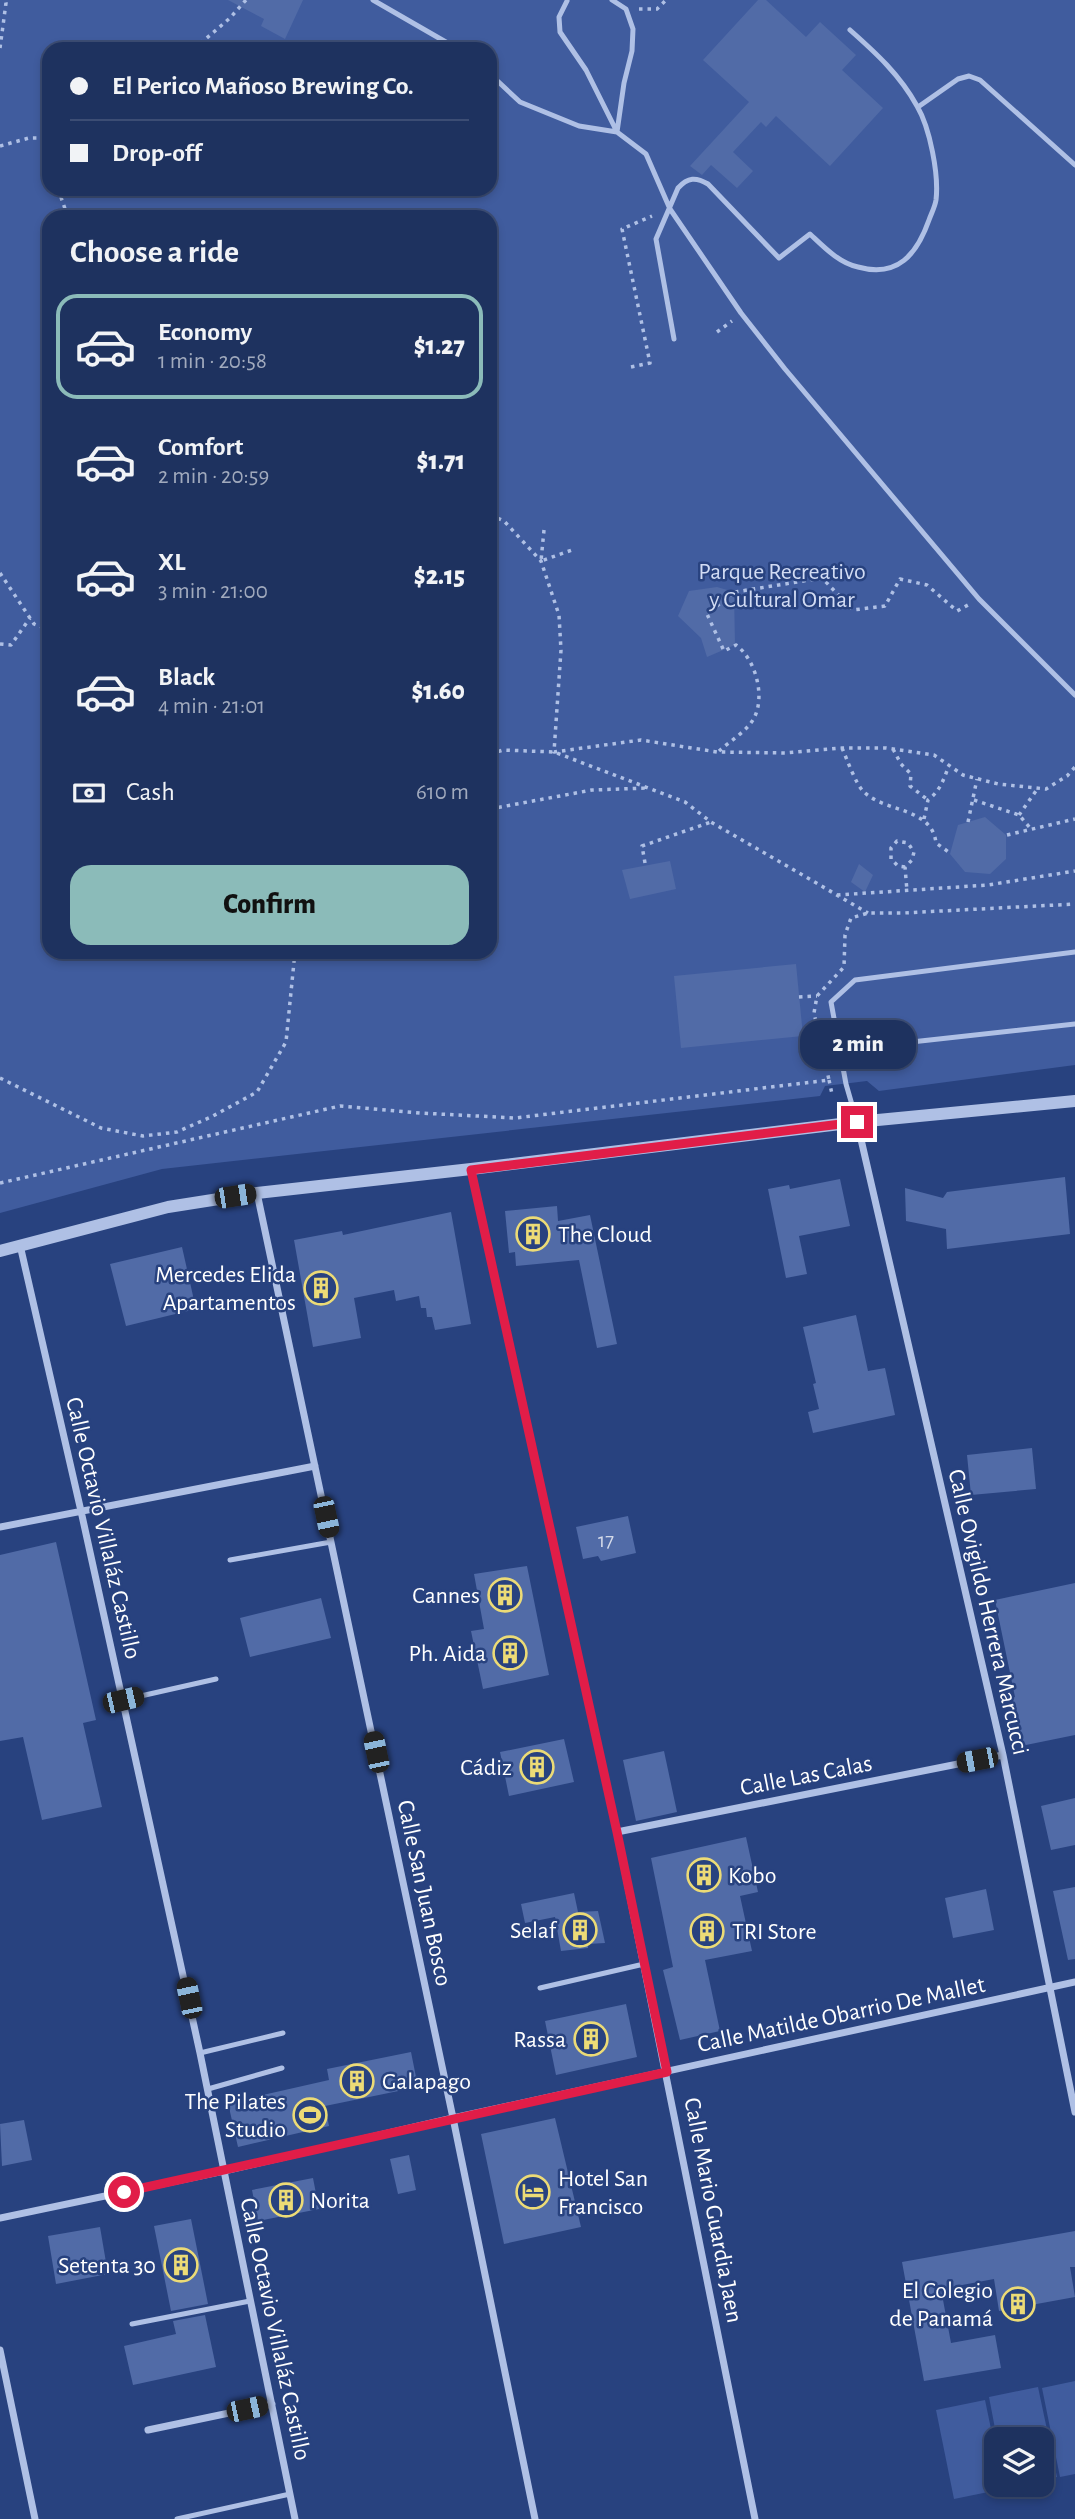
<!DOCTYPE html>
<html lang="en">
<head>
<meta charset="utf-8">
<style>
  body { margin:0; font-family:"Alegreya Sans",sans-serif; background:#263a65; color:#f1f3f6; height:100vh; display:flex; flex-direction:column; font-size:26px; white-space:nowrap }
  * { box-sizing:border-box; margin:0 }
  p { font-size:23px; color:#a1aabd }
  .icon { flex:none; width:38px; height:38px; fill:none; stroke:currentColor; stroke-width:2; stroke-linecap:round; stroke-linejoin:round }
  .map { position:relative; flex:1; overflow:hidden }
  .sheet { position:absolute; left:42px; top:210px; width:455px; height:749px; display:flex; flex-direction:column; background:#1e325f; border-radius:21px; box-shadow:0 4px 10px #0003,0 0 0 2px #3c4d74 }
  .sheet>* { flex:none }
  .guide { position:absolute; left:42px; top:42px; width:455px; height:154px; border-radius:21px; box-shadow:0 4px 10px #0003,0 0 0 2px #3c4d74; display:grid; align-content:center; height:154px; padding:0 28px; background:#1e325f }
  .buttons { position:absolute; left:984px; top:2427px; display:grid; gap:14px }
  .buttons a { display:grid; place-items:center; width:70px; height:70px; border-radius:14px; background:#1e325f; box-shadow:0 4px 10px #0003,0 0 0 2px #3c4d74; font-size:35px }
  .end { position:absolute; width:32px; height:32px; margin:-16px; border:9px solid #e11d48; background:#fff; box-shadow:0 0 0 4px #fff }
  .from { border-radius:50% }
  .bubble { position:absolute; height:49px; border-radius:21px; background:#1e325f; box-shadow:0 4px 10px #0003,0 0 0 2px #3c4d74; font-size:23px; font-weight:800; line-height:49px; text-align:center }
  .car { position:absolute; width:21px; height:42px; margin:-21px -10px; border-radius:9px; box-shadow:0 0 5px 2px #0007; background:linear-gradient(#222 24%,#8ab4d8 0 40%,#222 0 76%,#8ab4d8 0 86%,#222 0) }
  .guide b { display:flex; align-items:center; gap:24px; height:66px; font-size:26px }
  .guide b+b { border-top:2px solid #3c4d74 }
  .guide i { width:18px; height:18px; background:#f1f3f6 }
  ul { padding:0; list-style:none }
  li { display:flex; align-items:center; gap:21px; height:105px; margin:0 14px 10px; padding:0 14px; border:4px solid transparent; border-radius:21px }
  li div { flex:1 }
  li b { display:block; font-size:26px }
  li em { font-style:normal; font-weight:800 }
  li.selected { border-color:#8bbbb9 }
  li>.icon { width:63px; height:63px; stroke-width:1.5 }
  h2 { padding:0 28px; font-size:32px; line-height:84px }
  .pay { display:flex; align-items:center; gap:18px; height:77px; padding:0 28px; font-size:26px }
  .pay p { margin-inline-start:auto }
  .cta { display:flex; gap:14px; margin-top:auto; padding:14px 28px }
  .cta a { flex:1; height:80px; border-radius:21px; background:#8bbbb9; color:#111; font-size:28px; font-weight:800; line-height:80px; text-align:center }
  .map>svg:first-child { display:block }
  .green { fill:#405c9e; fill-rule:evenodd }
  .building { fill:#516ba7 }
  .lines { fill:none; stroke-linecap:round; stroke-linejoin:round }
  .path { stroke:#afc0e5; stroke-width:3.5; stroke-dasharray:3.5 5; stroke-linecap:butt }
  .service { stroke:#afc0e5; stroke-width:5 }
  .minor { stroke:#afc0e5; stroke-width:7 }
  .tertiary { stroke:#afc0e5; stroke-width:12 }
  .route { stroke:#e11d48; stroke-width:9 }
  .labels { text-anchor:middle; stroke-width:5; stroke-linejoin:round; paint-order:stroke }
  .number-label { font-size:21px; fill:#d4dae9 }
  .park-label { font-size:24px; fill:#d2dcf4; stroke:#28427f }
  .poi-label { font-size:24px; fill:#fff; stroke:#28427f; text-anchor:end }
  .street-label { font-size:24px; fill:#fff; stroke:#28427f }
</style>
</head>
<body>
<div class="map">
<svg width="1075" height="2519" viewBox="0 0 1075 2519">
  <rect width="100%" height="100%" fill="#28427f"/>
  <path class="green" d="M0,0H1075V1065L879,1091L867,1081L825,1086L820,1096L162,1169L0,1213ZM49,49H490V189H49ZM49,217H490V952H49Z
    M1075,2381V2474L1060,2477L1042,2388Z
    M1038,2387L1057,2477L1041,2480V2440L997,2439L989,2397Z
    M985,2400L996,2453V2485H1002L1003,2489L954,2499L936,2410Z"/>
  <path class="building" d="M228,0H303L285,39L261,26L264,19Z
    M758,0H766L806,37L820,22L856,55L842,70L883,108L830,166L776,116L766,127L761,122L733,152L753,171L737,188L711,165L702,175L690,166L749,102L703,60Z
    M717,587L734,592L735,645L707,657L701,638L678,616L689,591Z
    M985,817L1006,835V859L990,874L965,872L950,854L958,825Z
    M670,861L676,889L630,899L622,870Z
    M859,864L873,875L865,892L851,882Z
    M796,964L803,1036L681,1048L674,976Z
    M1065,1177L1070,1234L947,1249L946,1229L906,1221L905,1188L943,1198L947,1192Z
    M840,1179L850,1226L799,1236L807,1274L786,1278L768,1189L789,1185L790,1189Z
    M557,1206L558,1221L590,1215L617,1344L597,1348L579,1260L516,1266L515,1252L509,1253L505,1211Z
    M451,1212L471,1324L435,1330L432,1317H427L426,1308H421L419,1296L396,1301L394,1290L354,1298L361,1338L313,1347L294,1240L342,1231L343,1235Z
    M182,1247L196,1309L126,1326L110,1264Z
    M856,1315L868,1371L885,1368L895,1415L813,1433L808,1412L819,1409L813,1384L816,1383L803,1327Z
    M1032,1448L1036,1489L971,1495L967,1455Z
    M628,1516L636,1553L601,1561L598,1556L583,1559L576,1527Z
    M56,1542L96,1720L83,1723L102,1807L42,1820L23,1737L0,1741V1555Z
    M527,1566L549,1675L483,1689L471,1631L484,1629L474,1574Z
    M1075,1583V1735L1021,1746L1011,1698L1015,1697L995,1600Z
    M321,1598L331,1638L250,1657L240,1618Z
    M564,1739L574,1782L509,1796L500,1752Z
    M664,1751L677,1812L636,1821L623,1760Z
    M1075,1798V1845L1051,1850L1041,1806Z
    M746,1837L758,1892L740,1896L752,1951L705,1960L720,2031L680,2040L663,1970L673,1967L651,1858Z
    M1075,1887V1959L1068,1960L1053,1891Z
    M986,1889L994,1930L953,1938L945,1898Z
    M574,1893L578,1912L598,1911L605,1943L588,1944V1948L561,1951L555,1917L525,1923L521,1904Z
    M626,2004L637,2057L556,2075L545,2021Z
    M411,2052L418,2087L325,2106L329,2126L238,2147L228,2103L329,2080L327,2069Z
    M555,2118L581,2227L504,2244L481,2134Z
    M24,2120L32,2160L2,2166L0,2124Z
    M409,2155L416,2190L398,2194L390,2159Z
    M313,2178L319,2209L258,2221L252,2190Z
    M191,2219L208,2304L171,2311L154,2226Z
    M100,2227L108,2274L56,2284L48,2236Z
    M1075,2231V2267H1070L1075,2297L999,2311L994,2279L941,2289L951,2343L995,2335L1001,2368L924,2381L902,2262Z
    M205,2315L216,2367L133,2385L124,2346L176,2334L173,2321Z"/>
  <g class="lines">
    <path class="path" d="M639,9H657L666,0
      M0,48L6,3L5,0
      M194,49L230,18L246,0
      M0,146L29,138H49
      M58,189L68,217
      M717,332L732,321
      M631,367L650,363L622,229L652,216
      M490,515L504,521L541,561L559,615L561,650L554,752L641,740L717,752L785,753L842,748H886L934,755L963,775L998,784L1046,789L1067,776L1075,767
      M544,530L541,561L572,550
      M0,573L34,624L49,630
      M735,592L822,578L853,610L885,606L900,579L927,585L957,611L968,605
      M0,644L11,645L30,618
      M842,748C847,759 856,785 864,792C886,813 932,807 936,843L950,853
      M893,749L901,764L911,774L910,786L928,800
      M719,751C730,741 749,730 755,716C765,694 755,659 736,645L724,651L707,614L734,592
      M490,754L503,750L554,752L685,802L711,822L868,913
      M974,800L1019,815L1031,829
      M490,809L592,790L647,788
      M1019,815L1038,788
      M924,819L928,800C940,791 944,779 949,765
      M968,822L977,779
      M1007,835L1075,819
      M645,863L642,846L711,822
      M905,867L898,866L891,859V848L897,841L908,843L914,852L912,860L905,867L907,891
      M837,895L988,885L1075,871
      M799,997L817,996
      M0,1078L101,1128L143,1136L177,1132L213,1116L257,1092L286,1042L295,952
      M829,1080L832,1094
      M0,1183L340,1106L420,1113L515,1118L829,1080L814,1013L817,996L844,967L845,935L851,918L868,913H903L1075,904"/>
    <path class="service" d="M373,0L458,49
      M567,1L559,17L560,32L586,70L617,132L624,83L632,51L633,29L626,9L612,0
      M490,74L520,102L579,126L617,132L646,154L670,209L741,313L785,369L979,599L1075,695
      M918,107L958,79L969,76L980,80L1075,165
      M674,339L656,239L678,188C688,177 696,177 708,184L779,258L810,234C824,247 839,263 858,267C898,278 917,254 929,220C931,214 935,207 936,200C939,175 930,128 917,106C900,75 876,53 850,30
      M839,1050L1075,1024
      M857,1122L846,1084L831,1002L855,980L1075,952
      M230,1560L331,1542
      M123,1700L216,1679
      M540,1988L644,1964
      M200,2053L283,2033
      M208,2089L282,2068
      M132,2324L250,2301
      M177,2519L290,2494"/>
    <path class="minor" d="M857,1122L1003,1755L1075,2112
      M471,1169L617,1832L755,2519
      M257,1193L453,2118L535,2519
      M20,1245L81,1511L200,2053L295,2519
      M0,1527L315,1466
      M617,1832L1003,1755
      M0,2218L224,2171L453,2118L1075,1982
      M0,2350L35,2519
      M148,2430L272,2404"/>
    <path class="tertiary" d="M0,1251L168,1207L257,1193L471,1169L857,1122L1075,1101"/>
  </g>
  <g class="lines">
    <path class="route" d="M124,2192L667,2072L617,1832L471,1170L857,1122"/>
  </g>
  <defs>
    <symbol id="building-ring" viewBox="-11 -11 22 22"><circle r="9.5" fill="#28427f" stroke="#ecdb76" stroke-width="1.5"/><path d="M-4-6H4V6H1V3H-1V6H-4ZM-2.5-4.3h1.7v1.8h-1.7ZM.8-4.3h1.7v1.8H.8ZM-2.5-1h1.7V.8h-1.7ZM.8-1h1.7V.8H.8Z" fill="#ecdb76"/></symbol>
    <symbol id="stadium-ring" viewBox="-11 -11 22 22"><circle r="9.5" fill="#28427f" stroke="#ecdb76" stroke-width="1.5"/><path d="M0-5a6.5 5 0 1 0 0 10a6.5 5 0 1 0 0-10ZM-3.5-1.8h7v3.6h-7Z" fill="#ecdb76"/></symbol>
    <symbol id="hotel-ring" viewBox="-11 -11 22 22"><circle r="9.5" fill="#28427f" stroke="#ecdb76" stroke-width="1.5"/><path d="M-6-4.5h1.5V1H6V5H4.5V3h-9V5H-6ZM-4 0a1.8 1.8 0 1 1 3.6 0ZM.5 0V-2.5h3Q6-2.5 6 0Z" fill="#ecdb76"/></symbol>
  </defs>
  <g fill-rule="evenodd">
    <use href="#building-ring" x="514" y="1215" width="38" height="38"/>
    <use href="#building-ring" x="302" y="1269" width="38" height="38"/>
    <use href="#building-ring" x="486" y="1576" width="38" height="38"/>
    <use href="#building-ring" x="491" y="1634" width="38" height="38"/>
    <use href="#building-ring" x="518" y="1748" width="38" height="38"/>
    <use href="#building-ring" x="685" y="1856" width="38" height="38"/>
    <use href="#building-ring" x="561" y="1911" width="38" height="38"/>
    <use href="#building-ring" x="688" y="1912" width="38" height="38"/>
    <use href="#building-ring" x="572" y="2020" width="38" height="38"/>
    <use href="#building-ring" x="338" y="2062" width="38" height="38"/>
    <use href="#stadium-ring" x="291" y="2096" width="38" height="38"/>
    <use href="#hotel-ring" x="514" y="2173" width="38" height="38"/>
    <use href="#building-ring" x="267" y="2181" width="38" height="38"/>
    <use href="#building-ring" x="162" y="2246" width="38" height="38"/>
    <use href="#building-ring" x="999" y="2285" width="38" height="38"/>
  </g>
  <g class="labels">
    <g class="number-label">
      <text x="606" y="1547">17</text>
    </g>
    <g class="park-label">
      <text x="782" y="579">Parque Recreativo<tspan x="782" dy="28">y Cultural Omar</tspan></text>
    </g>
    <g class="poi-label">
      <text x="558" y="1242" text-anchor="start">The Cloud</text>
      <text x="296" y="1282">Mercedes Elida<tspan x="296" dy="28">Apartamentos</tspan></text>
      <text x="480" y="1603">Cannes</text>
      <text x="486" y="1661">Ph. Aida</text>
      <text x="512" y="1775">Cádiz</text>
      <text x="728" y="1883" text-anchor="start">Kobo</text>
      <text x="556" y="1938">Selaf</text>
      <text x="732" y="1939" text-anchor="start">TRI Store</text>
      <text x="566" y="2047">Rassa</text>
      <text x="382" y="2089" text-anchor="start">Galapago</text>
      <text x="286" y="2109">The Pilates<tspan x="286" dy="28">Studio</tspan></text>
      <text x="558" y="2186" text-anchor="start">Hotel San<tspan x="558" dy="28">Francisco</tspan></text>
      <text x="310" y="2208" text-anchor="start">Norita</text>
      <text x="156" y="2273">Setenta 30</text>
      <text x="993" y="2298">El Colegio<tspan x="993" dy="28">de Panamá</tspan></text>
    </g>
    <g class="street-label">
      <text transform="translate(104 1528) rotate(77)" y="8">Calle Octavio Villaláz Castillo</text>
      <text transform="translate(989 1612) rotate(77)" y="8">Calle Ovigildo Herrera Marcucci</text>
      <text transform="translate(806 1775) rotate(-11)" y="8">Calle Las Calas</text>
      <text transform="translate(425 1893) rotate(78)" y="8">Calle San Juan Bosco</text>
      <text transform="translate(841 2014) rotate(-12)" y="8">Calle Matilde Obarrio De Mallet</text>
      <text transform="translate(714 2210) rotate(79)" y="8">Calle Mario Guardia Jaen</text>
      <text transform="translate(276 2329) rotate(78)" y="8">Calle Octavio Villaláz Castillo</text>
    </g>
  </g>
</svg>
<div class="buttons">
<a><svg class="icon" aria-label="layers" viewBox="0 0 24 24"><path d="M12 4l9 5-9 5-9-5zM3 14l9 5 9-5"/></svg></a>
</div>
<i class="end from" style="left:124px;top:2192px"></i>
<i class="end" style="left:857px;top:1122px"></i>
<div class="bubble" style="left:800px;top:1020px;width:116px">2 min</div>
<i class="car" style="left:235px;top:1196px;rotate:81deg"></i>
<i class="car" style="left:326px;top:1517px;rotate:168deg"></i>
<i class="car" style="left:123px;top:1700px;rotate:77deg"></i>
<i class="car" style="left:376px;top:1752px;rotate:348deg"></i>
<i class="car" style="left:977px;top:1760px;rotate:259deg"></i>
<i class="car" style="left:189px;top:1998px;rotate:348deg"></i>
<i class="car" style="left:247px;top:2409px;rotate:78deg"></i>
<div class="guide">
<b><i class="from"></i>El Perico Mañoso Brewing Co.</b>
<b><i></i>Drop-off</b>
</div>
<section class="sheet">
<h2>Choose a ride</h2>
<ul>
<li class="selected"><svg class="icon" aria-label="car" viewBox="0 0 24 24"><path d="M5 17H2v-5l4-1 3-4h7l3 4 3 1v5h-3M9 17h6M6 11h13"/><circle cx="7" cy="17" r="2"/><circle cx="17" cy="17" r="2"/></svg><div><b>Economy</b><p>1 min · 20:58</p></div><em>$1.27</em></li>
<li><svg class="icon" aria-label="car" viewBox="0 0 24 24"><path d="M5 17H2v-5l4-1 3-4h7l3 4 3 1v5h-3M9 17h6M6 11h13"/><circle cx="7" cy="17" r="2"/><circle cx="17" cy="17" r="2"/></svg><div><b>Comfort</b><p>2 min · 20:59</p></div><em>$1.71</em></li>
<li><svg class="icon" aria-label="car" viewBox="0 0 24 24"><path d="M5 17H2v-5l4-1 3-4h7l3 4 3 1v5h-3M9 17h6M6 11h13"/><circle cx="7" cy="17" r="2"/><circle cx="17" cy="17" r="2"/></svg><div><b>XL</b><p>3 min · 21:00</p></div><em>$2.15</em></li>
<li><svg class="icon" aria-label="car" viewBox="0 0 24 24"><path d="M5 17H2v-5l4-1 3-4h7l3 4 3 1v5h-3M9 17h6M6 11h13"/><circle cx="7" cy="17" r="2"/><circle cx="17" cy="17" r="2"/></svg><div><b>Black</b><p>4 min · 21:01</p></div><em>$1.60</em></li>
</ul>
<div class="pay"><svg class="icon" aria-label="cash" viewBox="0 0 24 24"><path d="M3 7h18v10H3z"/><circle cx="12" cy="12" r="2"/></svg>Cash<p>610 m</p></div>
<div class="cta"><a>Confirm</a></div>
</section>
</div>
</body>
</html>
